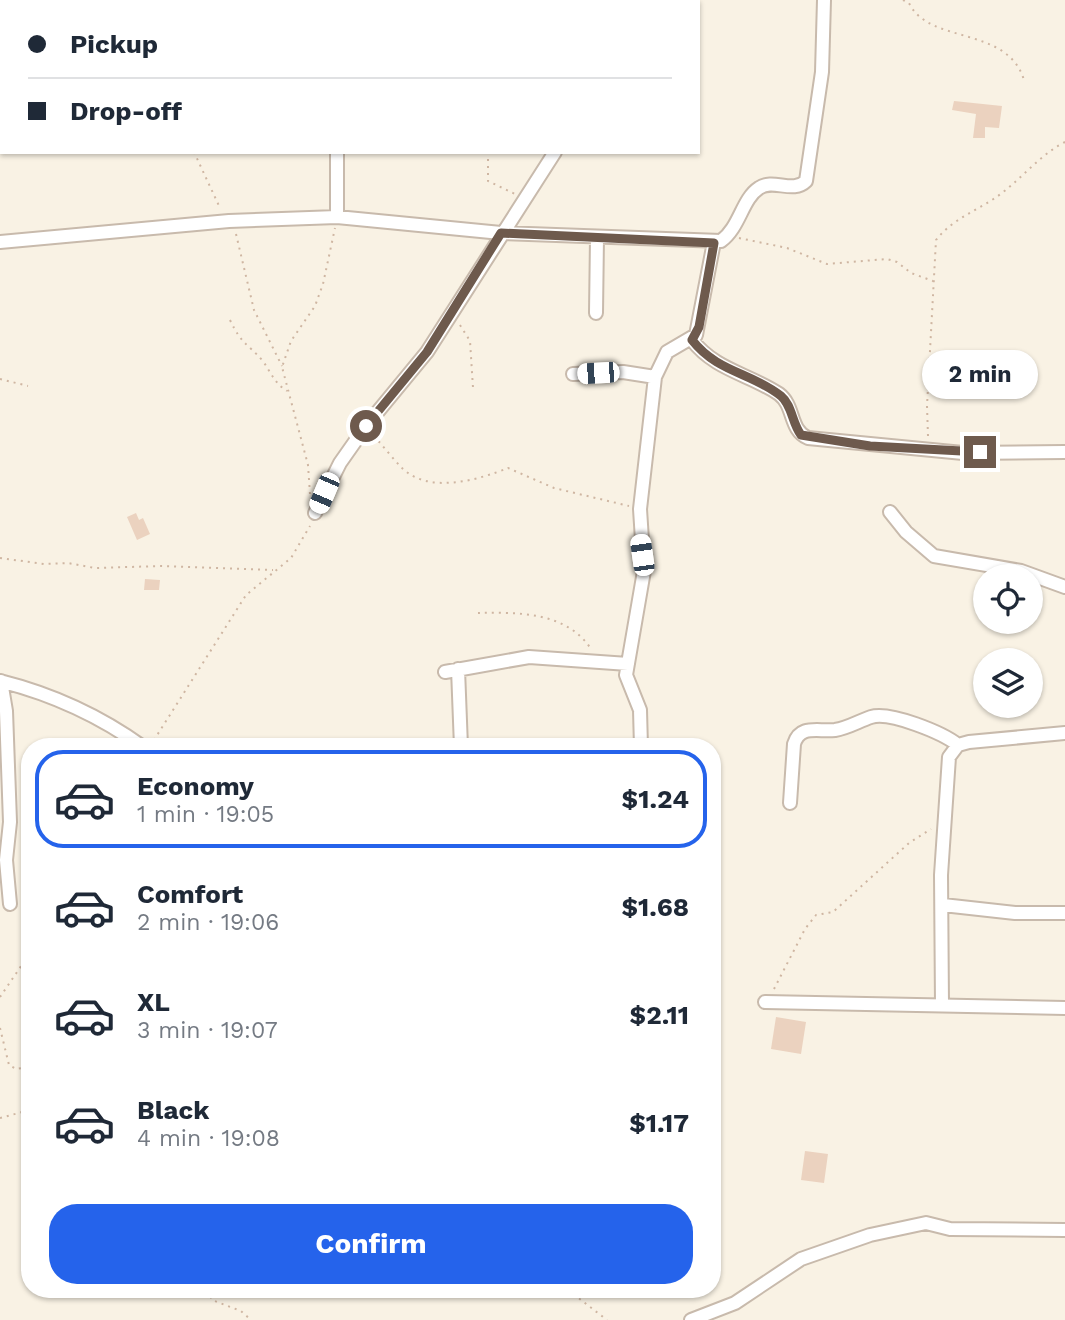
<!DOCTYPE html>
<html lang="en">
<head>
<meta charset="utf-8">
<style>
  body { margin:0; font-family:"Work Sans",sans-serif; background:#f6f6f7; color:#1f2937; height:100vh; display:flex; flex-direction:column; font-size:26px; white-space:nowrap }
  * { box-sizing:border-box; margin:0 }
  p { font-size:23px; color:#747a83 }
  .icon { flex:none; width:38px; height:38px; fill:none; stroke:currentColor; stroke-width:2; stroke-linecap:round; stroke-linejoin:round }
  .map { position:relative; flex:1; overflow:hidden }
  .drawer { position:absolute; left:21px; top:738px; width:700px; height:560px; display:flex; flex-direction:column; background:#fff; border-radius:28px; box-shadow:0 2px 5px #0004 }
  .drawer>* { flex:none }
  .top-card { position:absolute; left:0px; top:0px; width:700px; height:154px; box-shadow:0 2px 5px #0004; display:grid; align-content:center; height:154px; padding:0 28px; background:#fff }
  .controls { position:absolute; left:973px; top:564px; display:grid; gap:14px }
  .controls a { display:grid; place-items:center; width:70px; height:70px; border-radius:50%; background:#fff; box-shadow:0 2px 5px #0004; font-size:35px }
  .end { position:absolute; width:32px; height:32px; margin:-16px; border:9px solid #6e5a4d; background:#fff; box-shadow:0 0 0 4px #fff }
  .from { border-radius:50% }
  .bubble { position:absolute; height:49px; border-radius:24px; background:#fff; box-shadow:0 2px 5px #0004; font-size:23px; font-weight:700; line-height:49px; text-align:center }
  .car { position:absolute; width:21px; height:42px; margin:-21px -10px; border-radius:9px; box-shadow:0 0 5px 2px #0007; background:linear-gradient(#fff 24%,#345 0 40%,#fff 0 76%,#345 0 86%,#fff 0) }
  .top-card b { display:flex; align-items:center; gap:24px; height:66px; font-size:26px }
  .top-card b+b { border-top:2px solid #e0e1e3 }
  .top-card i { width:18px; height:18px; background:#1f2937 }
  ul { padding:12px 0 0; list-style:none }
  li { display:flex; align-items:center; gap:21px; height:98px; margin:0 14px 10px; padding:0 14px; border:4px solid transparent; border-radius:28px }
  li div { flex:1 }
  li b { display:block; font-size:26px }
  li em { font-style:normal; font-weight:700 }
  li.selected { border-color:#2563eb }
  li>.icon { width:63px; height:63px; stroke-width:1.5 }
  .primary-button { display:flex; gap:14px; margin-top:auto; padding:14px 28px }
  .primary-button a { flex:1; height:80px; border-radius:28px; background:#2563eb; color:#fff; font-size:28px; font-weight:700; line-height:80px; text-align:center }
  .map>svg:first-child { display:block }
  .building { fill:#ebd2bf }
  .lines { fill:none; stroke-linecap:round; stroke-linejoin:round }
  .street-casing { stroke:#c8baac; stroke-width:16 }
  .path { stroke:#cfb6a2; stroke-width:2; stroke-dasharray:2 5; stroke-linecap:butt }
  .street { stroke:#fff; stroke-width:12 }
  .route { stroke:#6e5a4d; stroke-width:9 }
</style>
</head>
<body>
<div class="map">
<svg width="1065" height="1320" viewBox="0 0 1065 1320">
  <rect width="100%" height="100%" fill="#f9f2e4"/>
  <path class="building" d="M954,101L1002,106L999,128L985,127V138H973L976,114L952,110Z
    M136,513L139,520L143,518L150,534L137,540L127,517Z
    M145,579L160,580L159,590H144Z
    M776,1017L806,1022L801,1054L771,1049Z
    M805,1151L828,1154L824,1183L801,1180Z"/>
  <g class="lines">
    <defs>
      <path id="street" d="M335,0V2
        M600,0V2
        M337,152V217
        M0,242L229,221L337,217L501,233L721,241C740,227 742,199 759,188C773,178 793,194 806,181L822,72L824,0
        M596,313L597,238
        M692,340C715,370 749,374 779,394C795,406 789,430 808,438L963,453L1065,452
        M573,374L623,372L655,377
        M890,512L906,532L934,556L1021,571L1065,587
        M315,513L340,463L366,426L427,352L555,152
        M458,669L461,747
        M445,672L529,657L628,664
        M0,681C52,694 100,716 143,747
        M1,681L6,711L10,822L6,860L10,904
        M641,747L640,710L626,675L644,571L640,509L655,377L667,352L696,335L714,242
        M790,803L794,744C800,724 818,732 835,730C848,728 859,721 871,717C890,711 943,733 958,745
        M943,905L1015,913H1065
        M765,1002L1065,1008
        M942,1005L941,875L949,757L958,745L969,742L1065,733
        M691,1320L735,1303L801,1259L870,1235L926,1223L950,1229L1065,1230"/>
    </defs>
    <use href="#street" class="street-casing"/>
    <path class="path" d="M104,0L105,2
      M903,0L909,3C929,45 1007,25 1024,80
      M0,125H2
      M194,152L220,208
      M488,152V181L515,194
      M236,234L254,310L282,366
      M739,238L787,248L827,264L887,259L897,262L911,273L933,281
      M230,320C242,345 246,342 262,360C271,372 274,383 287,391
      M460,325L470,341L473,388
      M0,379L28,386
      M374,436C384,447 393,459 403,469C430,494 478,480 508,468L554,488L629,506
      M928,436L927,406L936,240C954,217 980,210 1002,193C1024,176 1040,155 1065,142
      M310,494L308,465L282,367L291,341L315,306L323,284L335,228
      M0,558L44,564L68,563L95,568L162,566L273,570
      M478,613C518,612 567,612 591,649
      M154,740L246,595L291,558L310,526
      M774,989L805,929L816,915L833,912L909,843L931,829
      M0,997L30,953
      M0,1028L9,1065L16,1069L30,1067
      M0,1118L30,1110
      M208,1290L212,1300L241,1311L251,1320
      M568,1290L607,1320"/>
    <use href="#street" class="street"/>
  </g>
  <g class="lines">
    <path class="route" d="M366,426L427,352L501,233L714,243L699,327L692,340C718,373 751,372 781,396C792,405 792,423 801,435L870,446L980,452"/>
  </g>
</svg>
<div class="controls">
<a><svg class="icon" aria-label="locate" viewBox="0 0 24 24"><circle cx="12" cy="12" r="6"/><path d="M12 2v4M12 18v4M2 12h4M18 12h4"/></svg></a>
<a><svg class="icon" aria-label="layers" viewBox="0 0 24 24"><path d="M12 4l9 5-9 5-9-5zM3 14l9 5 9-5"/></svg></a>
</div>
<i class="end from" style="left:366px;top:426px"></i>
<i class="end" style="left:980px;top:452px"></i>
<div class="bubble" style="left:922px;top:350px;width:116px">2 min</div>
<i class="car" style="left:598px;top:373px;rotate:267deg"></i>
<i class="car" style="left:324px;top:493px;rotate:203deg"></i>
<i class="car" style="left:642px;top:555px;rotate:352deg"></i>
<div class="top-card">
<b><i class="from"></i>Pickup</b>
<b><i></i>Drop-off</b>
</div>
<section class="drawer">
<ul>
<li class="selected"><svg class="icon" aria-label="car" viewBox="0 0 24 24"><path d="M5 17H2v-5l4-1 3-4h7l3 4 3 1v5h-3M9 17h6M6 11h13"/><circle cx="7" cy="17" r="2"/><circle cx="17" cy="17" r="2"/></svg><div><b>Economy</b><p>1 min · 19:05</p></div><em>$1.24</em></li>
<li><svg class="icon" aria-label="car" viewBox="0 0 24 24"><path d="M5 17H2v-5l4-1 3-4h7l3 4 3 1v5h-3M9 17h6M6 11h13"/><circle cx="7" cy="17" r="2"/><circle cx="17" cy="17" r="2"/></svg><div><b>Comfort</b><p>2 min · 19:06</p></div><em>$1.68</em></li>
<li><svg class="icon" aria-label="car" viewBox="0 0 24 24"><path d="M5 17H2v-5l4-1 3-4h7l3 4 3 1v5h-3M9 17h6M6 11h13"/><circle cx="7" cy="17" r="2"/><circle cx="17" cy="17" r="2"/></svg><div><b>XL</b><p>3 min · 19:07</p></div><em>$2.11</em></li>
<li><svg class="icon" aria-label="car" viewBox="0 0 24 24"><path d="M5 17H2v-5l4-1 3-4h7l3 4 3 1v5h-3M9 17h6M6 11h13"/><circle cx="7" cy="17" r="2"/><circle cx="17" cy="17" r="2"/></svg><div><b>Black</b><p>4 min · 19:08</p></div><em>$1.17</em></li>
</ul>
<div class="primary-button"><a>Confirm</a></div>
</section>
</div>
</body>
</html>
